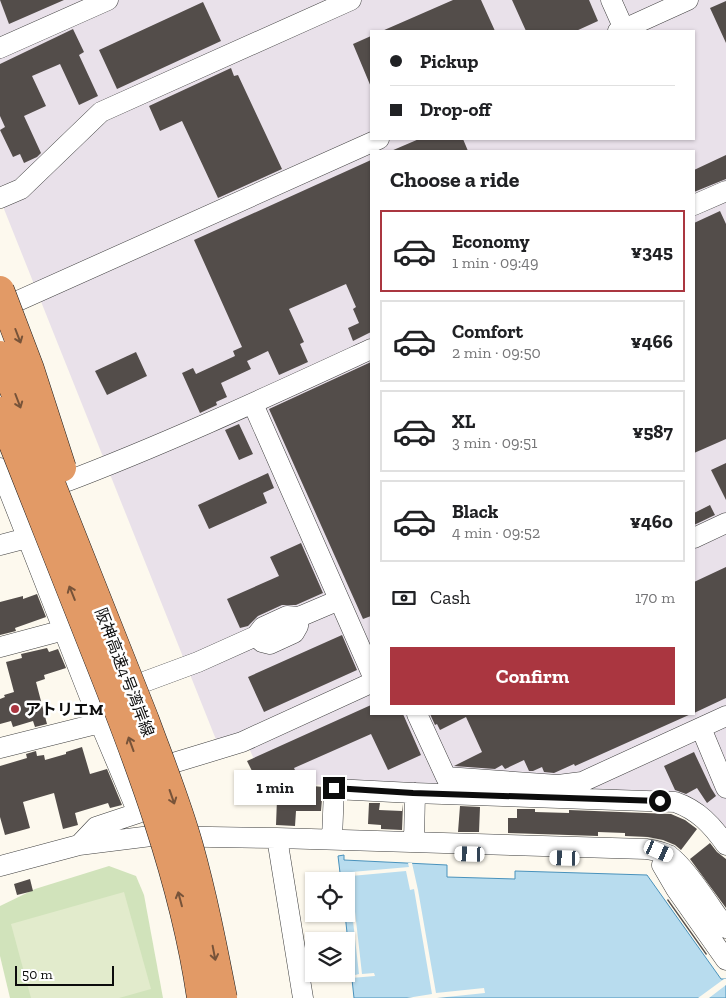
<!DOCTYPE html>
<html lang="en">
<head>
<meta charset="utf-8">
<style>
  body { margin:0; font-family:"Zilla Slab","Noto Sans JP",serif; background:#f2f2f2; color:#202124; height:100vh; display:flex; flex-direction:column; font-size:19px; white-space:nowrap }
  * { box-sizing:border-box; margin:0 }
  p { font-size:16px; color:#757577 }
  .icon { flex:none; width:28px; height:28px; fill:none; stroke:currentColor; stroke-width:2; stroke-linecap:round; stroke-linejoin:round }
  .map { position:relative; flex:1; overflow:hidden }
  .details { position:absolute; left:370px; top:150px; width:325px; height:565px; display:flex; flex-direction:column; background:#fff; border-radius:0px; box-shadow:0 1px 4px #0004 }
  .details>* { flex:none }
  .banner { position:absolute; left:370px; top:30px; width:325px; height:110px; border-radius:0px; box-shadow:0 1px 4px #0004; display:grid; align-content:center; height:110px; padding:0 20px; background:#fff }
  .controls { position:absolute; left:305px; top:872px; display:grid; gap:10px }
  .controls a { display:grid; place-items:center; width:50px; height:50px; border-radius:0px; background:#fff; box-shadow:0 1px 4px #0004; font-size:25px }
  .scale { position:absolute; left:15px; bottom:12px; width:99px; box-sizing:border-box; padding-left:5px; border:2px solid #0c0c0c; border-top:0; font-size:14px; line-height:18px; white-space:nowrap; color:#0c0c0c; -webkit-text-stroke:4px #fff; paint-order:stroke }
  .end { position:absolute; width:22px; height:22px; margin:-11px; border:6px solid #0c0c0c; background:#fff; box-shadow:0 0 0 2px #fff }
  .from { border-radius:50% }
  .bubble { position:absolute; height:35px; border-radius:0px; background:#fff; box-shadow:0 1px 4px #0004; font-size:16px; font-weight:800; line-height:35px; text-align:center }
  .car { position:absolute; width:15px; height:30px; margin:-15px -8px; border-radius:6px; box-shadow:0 0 4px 1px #0007; background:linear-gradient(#fff 24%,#345 0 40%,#fff 0 76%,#345 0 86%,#fff 0) }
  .banner b { display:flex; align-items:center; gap:18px; height:48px; font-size:19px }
  .banner b+b { border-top:1px solid #e0e0e0 }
  .banner i { width:12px; height:12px; background:#202124 }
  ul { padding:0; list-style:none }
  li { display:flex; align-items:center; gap:15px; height:82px; margin:0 10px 8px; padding:0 10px; border:2px solid #e0e0e0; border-radius:0px }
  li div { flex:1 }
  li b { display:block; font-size:19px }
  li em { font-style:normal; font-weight:800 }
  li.active { border-color:#aa3640 }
  li>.icon { width:45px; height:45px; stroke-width:1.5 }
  h2 { padding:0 20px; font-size:22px; line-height:60px }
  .pay { display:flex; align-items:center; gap:12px; height:55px; padding:0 20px; font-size:19px }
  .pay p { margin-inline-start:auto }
  .button { display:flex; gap:10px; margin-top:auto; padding:10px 20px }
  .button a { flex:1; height:58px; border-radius:0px; background:#aa3640; color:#fff; font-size:20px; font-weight:800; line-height:58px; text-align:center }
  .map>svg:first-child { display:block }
  .industrial { fill:#e9e1ea; fill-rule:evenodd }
  .green { fill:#d1e3bb }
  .pitch { fill:#e2ebcc }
  .water { fill:#b8dcee; stroke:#4992bc }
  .pier { fill:#fdf9ee }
  .building { fill:#534d4a }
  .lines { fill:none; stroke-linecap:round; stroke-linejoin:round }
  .minor-casing { stroke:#3f3f3f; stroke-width:21 }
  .minor { stroke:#fff; stroke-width:20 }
  .highway-bridge-casing { stroke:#1d1d1d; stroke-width:29; stroke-linecap:butt }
  .highway-bridge { stroke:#e29a66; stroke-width:28 }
  .oneway { stroke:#775339 }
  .route { stroke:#0c0c0c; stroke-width:6 }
  .poi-dot { fill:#aa3640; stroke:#fff; stroke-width:2 }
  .labels { text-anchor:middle; stroke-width:5; stroke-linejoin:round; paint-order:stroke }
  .street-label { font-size:16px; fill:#0c0c0c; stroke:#fff }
  .poi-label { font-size:16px; font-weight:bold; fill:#0c0c0c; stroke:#fff; text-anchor:start }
</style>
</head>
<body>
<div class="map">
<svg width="726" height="998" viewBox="0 0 726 998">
  <rect width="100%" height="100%" fill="#fdf9ee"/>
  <path class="industrial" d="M0,0H726V841L696,800L421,790L264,782L249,748L223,757L0,199ZM371,31H694V139H371ZM371,151H694V714H371Z"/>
  <path class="green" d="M109,866L136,876L144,895L163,998H10L0,956V906L35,889Z"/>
  <path class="pitch" d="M124,892L151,989L119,998H31L11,924Z"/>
  <path class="water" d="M344,855V860L447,865V877L515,879V871L647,875L721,979H726V998H354L345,914H346V881H341L338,856Z"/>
  <path class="pier" d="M408,863H412L418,890L436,993L484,988L485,993L437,998H407L432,994L414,889L410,890L406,871L351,876L362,974L374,973L375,976L351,978V976L359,974L348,877H341L340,873L409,867Z
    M724,979H726V985L709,998H698Z"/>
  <path class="building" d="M0,0H64L9,24Z
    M453,0H481L495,31H382Z
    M512,0H589L598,21L576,31H526Z
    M726,1V43L710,8Z
    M203,2L221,41L117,89L99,50Z
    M73,29L84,52L79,55L98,96L79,105L60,64L32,76L46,106L24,116L41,153L37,157L24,163L20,154L13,157L0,130L5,127L0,116V64Z
    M371,36V87L353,44Z
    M231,68L234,76L238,75L282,169L218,198L182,121L160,131L149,106Z
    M419,139H463L468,151H391Z
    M726,155V179L694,192V170Z
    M371,160V332L353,341L348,328L359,323L353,309L356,307L346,284L289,309L304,342L300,344L308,362L279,375L268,351L247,361L251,369L221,383L227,397L216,402L217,405L200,413L182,373L193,368L196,374L235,356L233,351L242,347L194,240Z
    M720,211L726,224V439L694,453V223Z
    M136,352L147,376L107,395L95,371Z
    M371,362V616L363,619L269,409Z
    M239,424L253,454L239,460L225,430Z
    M726,463V500L711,470Z
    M268,473L274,488L263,493L267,503L209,529L198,505Z
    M710,505L715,515L694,525V513Z
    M301,543L323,593L296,605H282L258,616L248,626L240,628L227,599L279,576L270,557Z
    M726,567V698L694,713V582Z
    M37,594L46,617L15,628L16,631L0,635V602L23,596V599Z
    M342,635L357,670L264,712L248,677Z
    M47,648L49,652L58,649L66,668L44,675L45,679L36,682L47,724L35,727L33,721L13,727L11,721L0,724V699L5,697L4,695L14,692L6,662L22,658L21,654Z
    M371,705V714H403L421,755L388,770L371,734L294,768L302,785L323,787L321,811H296L295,826L276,825L277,799L270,798L271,773L256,779L247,761Z
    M430,714H691L575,766L574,764L554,773L544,772L542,767L533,771H529L524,760L505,769L502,765L495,769L454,766L482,752L466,717L440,730L437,724L435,725Z
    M82,747L90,774L107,769L122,805L110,808L108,803L75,813L78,825L63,829L54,793L23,802L30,828L5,835L0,817V766L27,758L26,754L36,751L37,756L44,755L45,760L66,754V752Z
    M694,752L711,788L716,796L707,803L697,788L686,794L675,790L664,766Z
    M369,803H380L379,810L402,811L403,804L402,830L381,829V825L368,824Z
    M460,806L480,807L479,832H458Z
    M517,809H535V812L569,813V810L671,814L685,820L697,829L681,850L675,845L663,840L648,837L625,836V833L598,832V836L508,833V818H517Z
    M710,843L717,852L726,859V908L690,859Z
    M30,879L33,891L17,895L14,884Z
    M668,899L707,954L706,955L667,900Z"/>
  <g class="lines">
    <defs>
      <path id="minor" d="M611,0L624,29L618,31
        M624,29L688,0
        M0,48L108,0
        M0,198L21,189L101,112L351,0
        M694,205L726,191
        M0,309L379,139
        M253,404L371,672
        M0,468L100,723L138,813L96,827L79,845
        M60,484C166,444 269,396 371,349
        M694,538L726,523
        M0,545L27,538
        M256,636L262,642L270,644L294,633L298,626L299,617
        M0,647L64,630
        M144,682L198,662L256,636L263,627L287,616L299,617L339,600
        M417,714L446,777L558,785L582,782L726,716
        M701,728L726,788
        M0,748L100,723
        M173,763L242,742L371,683
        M277,838L303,998
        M332,839L334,789L413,793L675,802C698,810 712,825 726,845
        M414,842L415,793
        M669,855L662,865L676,889L726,960
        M0,866L79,845L151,836L277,838L646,849C653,850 661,851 668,855C684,864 713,911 726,928"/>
    </defs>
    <use href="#minor" class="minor-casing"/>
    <use href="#minor" class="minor"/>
    <defs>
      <path id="highway-bridge" d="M0,290L30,369L62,468
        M0,355L145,720C160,761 177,803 189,846C203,896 213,947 223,998
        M0,411C32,491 63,571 95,651C139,761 184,880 201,998"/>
    </defs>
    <use href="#highway-bridge" class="highway-bridge-casing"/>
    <use href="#highway-bridge" class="highway-bridge"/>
  </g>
  <defs><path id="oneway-shaft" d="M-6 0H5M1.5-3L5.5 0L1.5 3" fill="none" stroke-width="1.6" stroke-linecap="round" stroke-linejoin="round" transform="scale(1.25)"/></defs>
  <g class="oneway">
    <use href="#oneway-shaft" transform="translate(18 336) rotate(69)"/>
    <use href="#oneway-shaft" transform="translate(18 401) rotate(69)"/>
    <use href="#oneway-shaft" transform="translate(72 593) rotate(-112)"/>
    <use href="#oneway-shaft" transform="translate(131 744) rotate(-110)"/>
    <use href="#oneway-shaft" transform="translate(172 797) rotate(71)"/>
    <use href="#oneway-shaft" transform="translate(180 899) rotate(-105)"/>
    <use href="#oneway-shaft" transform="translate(214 953) rotate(79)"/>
  </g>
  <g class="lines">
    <path class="route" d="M334,788L413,793L660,801"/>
  </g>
  <circle class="poi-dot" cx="15" cy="709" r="5"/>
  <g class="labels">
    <g class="street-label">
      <text transform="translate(125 672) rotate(69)" y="6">阪神高速4号湾岸線</text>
    </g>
    <g class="poi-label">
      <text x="25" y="715">アトリエM</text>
    </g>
  </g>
</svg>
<div class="controls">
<a><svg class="icon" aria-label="locate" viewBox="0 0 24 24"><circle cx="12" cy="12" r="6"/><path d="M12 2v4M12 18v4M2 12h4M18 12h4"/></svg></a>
<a><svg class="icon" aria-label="layers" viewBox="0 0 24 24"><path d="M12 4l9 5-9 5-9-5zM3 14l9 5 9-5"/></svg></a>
</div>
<div class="scale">50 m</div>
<i class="end from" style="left:660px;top:801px"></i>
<i class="end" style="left:334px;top:788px"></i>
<div class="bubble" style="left:234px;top:770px;width:82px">1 min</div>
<i class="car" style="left:659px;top:851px;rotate:114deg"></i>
<i class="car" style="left:470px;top:854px;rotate:272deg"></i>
<i class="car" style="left:565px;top:858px;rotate:272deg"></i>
<div class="banner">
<b><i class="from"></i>Pickup</b>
<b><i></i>Drop-off</b>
</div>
<section class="details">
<h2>Choose a ride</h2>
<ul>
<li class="active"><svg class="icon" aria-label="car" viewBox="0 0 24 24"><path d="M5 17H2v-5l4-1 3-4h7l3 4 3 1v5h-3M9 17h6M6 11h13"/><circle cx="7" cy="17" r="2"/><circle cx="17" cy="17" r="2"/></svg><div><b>Economy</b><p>1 min · 09:49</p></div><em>¥345</em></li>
<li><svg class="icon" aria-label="car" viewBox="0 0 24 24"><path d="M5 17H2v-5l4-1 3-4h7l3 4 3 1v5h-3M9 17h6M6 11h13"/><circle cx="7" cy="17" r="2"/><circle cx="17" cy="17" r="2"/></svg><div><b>Comfort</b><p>2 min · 09:50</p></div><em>¥466</em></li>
<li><svg class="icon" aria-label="car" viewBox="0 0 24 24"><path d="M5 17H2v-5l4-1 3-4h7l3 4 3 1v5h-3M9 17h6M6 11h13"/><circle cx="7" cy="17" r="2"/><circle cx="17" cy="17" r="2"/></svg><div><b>XL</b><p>3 min · 09:51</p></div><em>¥587</em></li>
<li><svg class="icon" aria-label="car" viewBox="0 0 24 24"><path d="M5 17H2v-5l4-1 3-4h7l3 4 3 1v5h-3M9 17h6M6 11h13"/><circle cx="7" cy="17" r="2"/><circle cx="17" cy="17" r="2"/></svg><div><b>Black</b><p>4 min · 09:52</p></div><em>¥460</em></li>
</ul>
<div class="pay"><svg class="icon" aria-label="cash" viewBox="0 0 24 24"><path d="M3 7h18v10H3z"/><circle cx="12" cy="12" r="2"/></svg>Cash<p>170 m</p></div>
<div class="button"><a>Confirm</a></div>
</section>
</div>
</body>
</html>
